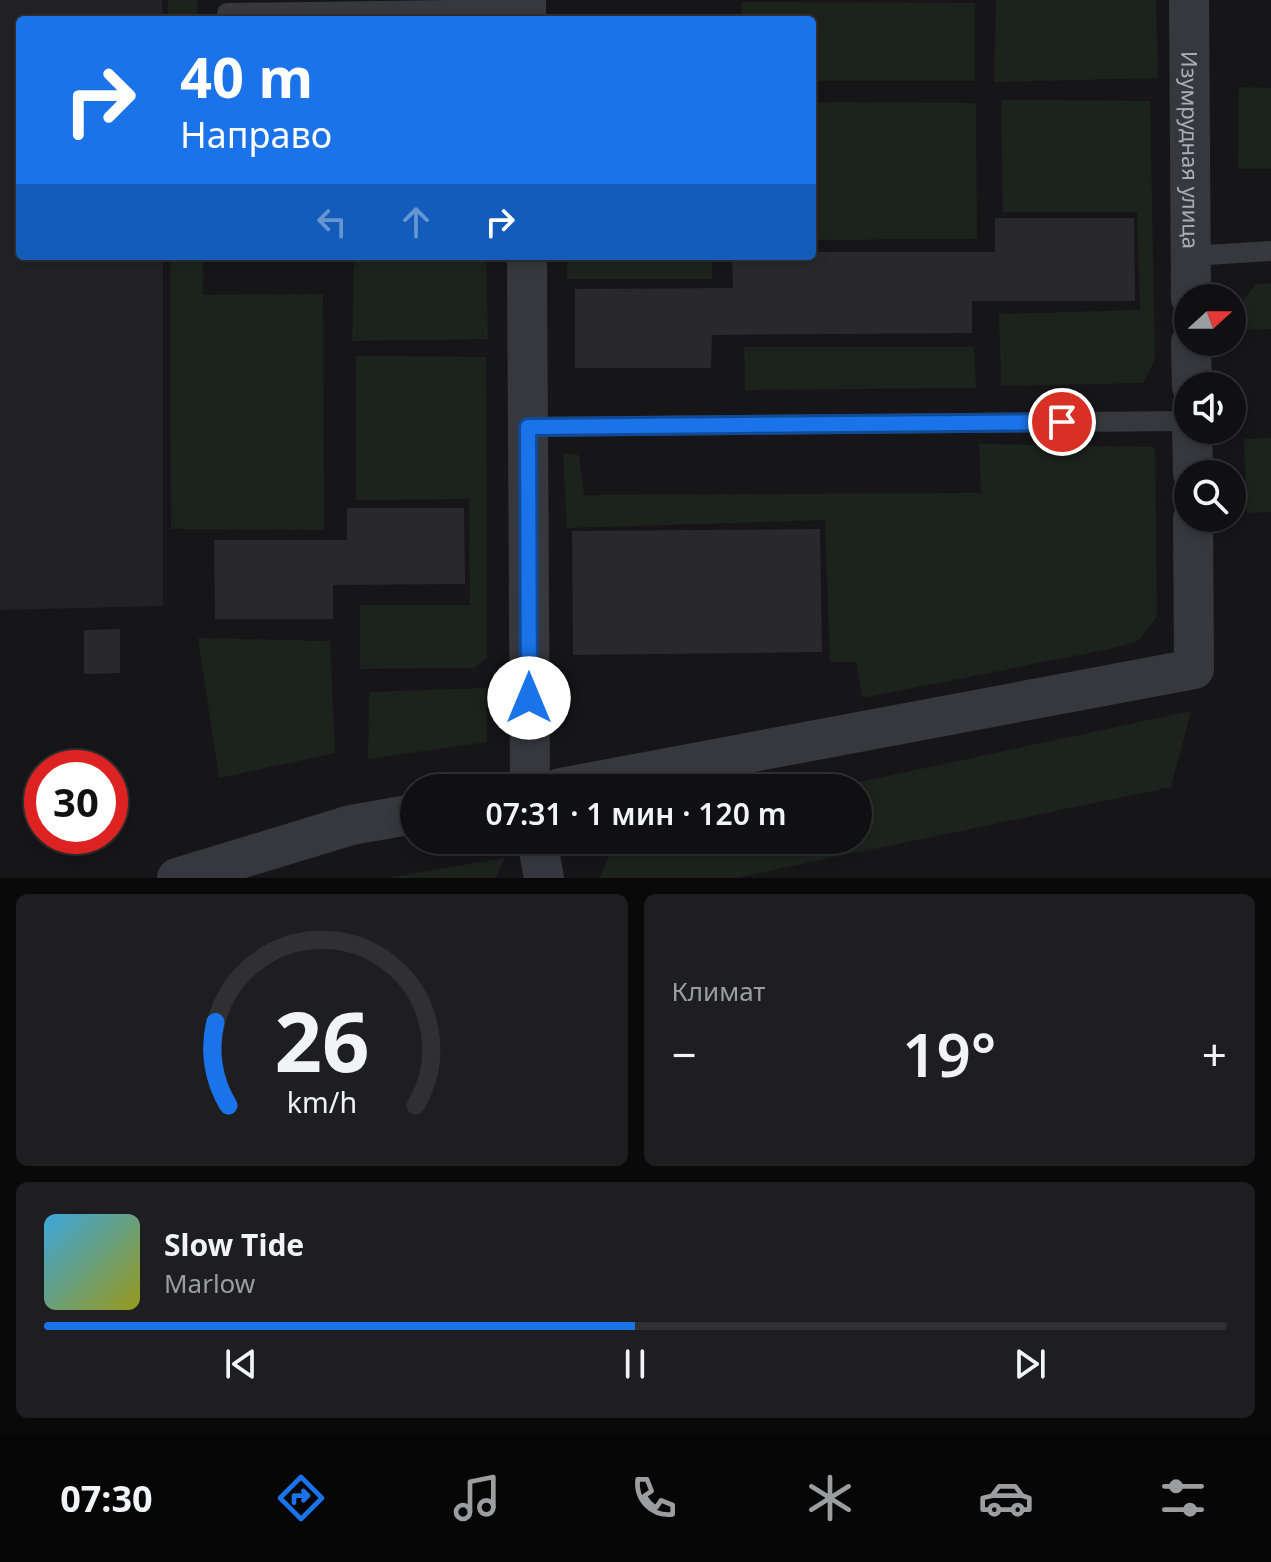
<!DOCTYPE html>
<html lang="ru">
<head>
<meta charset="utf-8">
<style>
	:root { --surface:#101012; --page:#1e1e20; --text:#f1f3f6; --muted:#9c9d9f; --line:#303032; --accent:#1a73e8 }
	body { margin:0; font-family:"Noto Sans",sans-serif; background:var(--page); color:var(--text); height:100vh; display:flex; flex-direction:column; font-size:30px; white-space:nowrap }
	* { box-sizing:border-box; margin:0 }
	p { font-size:26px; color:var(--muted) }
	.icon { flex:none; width:44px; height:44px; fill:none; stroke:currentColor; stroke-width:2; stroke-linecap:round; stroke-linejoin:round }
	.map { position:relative; height:878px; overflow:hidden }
	.panel { display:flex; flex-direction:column; gap:16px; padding:16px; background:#09090a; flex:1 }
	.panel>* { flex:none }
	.guide { position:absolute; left:16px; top:16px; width:800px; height:244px; border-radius:8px; box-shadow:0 4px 12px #0003,0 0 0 2px var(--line); background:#1a73e8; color:#fff; overflow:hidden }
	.needle { width:52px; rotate:69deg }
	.tools { position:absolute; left:1174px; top:284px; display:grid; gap:16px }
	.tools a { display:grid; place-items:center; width:72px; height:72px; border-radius:50%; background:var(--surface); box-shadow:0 4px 12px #0003,0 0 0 2px var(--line); font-size:40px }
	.speed { position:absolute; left:24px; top:750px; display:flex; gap:16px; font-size:40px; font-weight:700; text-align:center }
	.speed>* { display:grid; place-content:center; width:104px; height:104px; border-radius:50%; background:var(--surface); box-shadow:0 4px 12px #0003,0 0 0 2px var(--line); line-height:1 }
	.speed .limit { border:12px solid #d22; background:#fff; color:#111 }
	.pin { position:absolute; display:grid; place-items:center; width:68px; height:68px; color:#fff; margin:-34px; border:4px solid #fff; border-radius:50%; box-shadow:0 2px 8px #0007 }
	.me { position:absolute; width:88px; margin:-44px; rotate:0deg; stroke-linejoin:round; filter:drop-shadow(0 0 6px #0008) }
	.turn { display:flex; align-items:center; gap:28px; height:168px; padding:0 32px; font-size:36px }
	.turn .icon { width:104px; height:104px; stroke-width:2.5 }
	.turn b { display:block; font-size:56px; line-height:68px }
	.lanes { display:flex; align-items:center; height:76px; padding:0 32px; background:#0003; justify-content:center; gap:40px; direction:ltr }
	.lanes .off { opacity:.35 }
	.big { font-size:60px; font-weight:600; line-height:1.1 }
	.panel .card { flex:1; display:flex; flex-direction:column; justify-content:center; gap:12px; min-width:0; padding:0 28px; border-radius:12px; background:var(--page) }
	.panel .dial { align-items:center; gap:0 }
	.dial svg { height:208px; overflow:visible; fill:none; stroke:var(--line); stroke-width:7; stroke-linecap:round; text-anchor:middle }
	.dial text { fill:var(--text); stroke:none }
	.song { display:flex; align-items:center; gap:24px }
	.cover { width:96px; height:96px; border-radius:12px; background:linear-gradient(135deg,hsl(200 70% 55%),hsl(60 70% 35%)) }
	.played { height:8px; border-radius:4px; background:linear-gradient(90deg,var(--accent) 50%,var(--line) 50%) }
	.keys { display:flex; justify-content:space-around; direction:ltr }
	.heat { display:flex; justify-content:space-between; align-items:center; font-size:44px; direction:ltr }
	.panel .tiles { flex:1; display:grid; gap:16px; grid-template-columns:1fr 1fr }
	.card:last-child { grid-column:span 2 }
	.trip { position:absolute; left:400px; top:774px; width:472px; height:80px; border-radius:40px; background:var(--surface); box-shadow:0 4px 12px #0003,0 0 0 2px var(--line); font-weight:600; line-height:80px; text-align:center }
	.menu { display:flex; height:128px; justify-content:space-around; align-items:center; background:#060607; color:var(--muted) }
	.menu .icon { width:56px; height:56px }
	.menu .active { color:var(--accent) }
	.menu b { font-size:36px; color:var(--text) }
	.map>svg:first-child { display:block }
</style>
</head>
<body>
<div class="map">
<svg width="1271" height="878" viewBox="0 0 1271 878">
	<rect width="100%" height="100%" fill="#161618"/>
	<path fill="#222225" d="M0,0h162l1,20h-143v236h143v350l-163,4z"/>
	<path fill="#1c231d" d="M168,0h29l1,20h-30z
		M996,0h160l2,78 -164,4z
		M742,2l233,1v78h-163v-61h-70z
		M1239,87l32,1v81h-33z
		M1001,100l149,1 5,259 -12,23 -142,3 -2,-72 141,-4 -3,-98h-134z
		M812,102l164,1 1,136 -165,1z
		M170,256h33v39l120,-1 1,236 -153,-1z
		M466,256h20l2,83 -136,2 2,-80 112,-1z
		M567,256h145v23h-145z
		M1271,283v46l-29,1 -1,-27 15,-19z
		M744,347h230l2,41 -231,2z
		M356,356l130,1 1,301 -13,10 -114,1v-64h110l-1,-106 -113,1z
		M1271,438v74l-24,1 -3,-74z
		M979,444l176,3 2,170 -19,24 -29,8 -246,49 -7,-36h-26l-5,-142 -258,8 -4,-74 16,1 5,40 397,-2z
		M198,638l132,3 5,112 -116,25z
		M486,688l1,54 -119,17 1,-67z
		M1191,711l-20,76 -436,91h-135l15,-38h243v-52h-26z
		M505,858l-10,20h-107z"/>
	<path fill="#29292c" d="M995,218h139l1,83h-163v32l-260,2 -1,33h-136v-79l158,-1 -1,-32h80v-4h183z
		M347,508h117l1,76 -132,1v34h-118l-1,-79h133z
		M820,529l2,123 -249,3 -1,-124z
		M120,629v44l-36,1v-44z"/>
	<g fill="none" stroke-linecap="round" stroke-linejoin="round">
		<path stroke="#37383d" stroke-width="20" d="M227,13l299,-4
			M1191,256l80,-5
			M528,427l660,-6"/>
		<g stroke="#37383d" stroke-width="40">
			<path d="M526,0v20"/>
			<path id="s1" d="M1189,0l2,298"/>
			<path d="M527,256l3,532"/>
			<path d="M1191,342l1,44"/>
			<path d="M1192,430l1,44"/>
			<path d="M561,788l633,-119 -1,-151"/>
			<path d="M537,840l7,38"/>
			<path d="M177,878l174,-53 63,-11"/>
		</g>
	</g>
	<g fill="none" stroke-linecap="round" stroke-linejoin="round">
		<g stroke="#114b97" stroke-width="20">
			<path id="route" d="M529,698l-1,-271 534,-5"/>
		</g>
		<use href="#route" stroke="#1a73e8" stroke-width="14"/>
	</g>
	<g text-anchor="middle" stroke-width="8" stroke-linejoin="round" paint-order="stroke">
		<g font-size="22" fill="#a8adb8" stroke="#111113">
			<text dy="8" stroke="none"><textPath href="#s1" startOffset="150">Изумрудная улица</textPath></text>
		</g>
	</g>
</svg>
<div class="tools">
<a><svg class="needle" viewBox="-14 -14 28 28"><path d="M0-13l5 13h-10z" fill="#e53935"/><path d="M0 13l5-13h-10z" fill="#9c9d9f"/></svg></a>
<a><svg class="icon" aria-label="sound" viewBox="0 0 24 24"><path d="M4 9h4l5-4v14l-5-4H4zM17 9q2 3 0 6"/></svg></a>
<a><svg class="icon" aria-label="search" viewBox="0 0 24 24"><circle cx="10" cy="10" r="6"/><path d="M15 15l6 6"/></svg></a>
</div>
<div class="speed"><div class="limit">30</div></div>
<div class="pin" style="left:1062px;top:422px;background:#d93025"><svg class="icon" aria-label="arrive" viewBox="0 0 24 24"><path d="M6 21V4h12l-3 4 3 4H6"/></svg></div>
<svg class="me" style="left:529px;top:698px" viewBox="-20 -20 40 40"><circle r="19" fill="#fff"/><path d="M0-13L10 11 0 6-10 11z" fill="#1a73e8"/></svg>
<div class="trip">07:31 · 1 мин · 120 m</div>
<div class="guide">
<div class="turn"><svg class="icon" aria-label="right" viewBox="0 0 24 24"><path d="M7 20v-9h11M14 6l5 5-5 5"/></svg><div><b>40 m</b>Направо</div></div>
<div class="lanes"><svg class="icon off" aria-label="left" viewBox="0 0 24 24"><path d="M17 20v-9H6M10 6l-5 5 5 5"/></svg><svg class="icon off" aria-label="ahead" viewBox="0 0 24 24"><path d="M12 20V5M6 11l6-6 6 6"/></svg><svg class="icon" aria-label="right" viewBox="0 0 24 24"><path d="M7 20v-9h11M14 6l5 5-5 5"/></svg></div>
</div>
</div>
<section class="panel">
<div class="tiles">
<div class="card dial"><svg viewBox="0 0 100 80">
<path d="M14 69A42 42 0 1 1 86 69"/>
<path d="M14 69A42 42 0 0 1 9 37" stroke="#1a73e8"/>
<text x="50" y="56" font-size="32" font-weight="700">26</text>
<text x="50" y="72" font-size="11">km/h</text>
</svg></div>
<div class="card"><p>Климат</p>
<div class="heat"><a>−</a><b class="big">19°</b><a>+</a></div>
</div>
<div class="card">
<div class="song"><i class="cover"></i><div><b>Slow Tide</b><p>Marlow</p></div></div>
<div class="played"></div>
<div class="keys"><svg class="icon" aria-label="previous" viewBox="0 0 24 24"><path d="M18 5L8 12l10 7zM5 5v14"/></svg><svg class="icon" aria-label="pause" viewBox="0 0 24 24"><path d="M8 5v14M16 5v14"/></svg><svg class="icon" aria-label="next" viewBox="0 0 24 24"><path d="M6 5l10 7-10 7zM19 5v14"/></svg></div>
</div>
</div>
</section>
<nav class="menu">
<b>07:30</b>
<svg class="icon active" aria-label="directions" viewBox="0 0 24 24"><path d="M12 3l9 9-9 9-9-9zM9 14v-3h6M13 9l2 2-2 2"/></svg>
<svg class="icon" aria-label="music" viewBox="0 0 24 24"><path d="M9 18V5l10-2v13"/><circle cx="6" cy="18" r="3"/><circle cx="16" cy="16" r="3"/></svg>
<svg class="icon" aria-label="phone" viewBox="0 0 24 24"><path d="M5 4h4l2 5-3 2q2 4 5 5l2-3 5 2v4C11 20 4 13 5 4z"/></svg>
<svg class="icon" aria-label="climate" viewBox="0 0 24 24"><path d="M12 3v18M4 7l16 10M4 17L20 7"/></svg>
<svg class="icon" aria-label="car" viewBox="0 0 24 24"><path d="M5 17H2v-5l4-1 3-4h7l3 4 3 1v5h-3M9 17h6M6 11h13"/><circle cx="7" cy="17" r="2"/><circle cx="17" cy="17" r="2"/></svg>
<svg class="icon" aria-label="filters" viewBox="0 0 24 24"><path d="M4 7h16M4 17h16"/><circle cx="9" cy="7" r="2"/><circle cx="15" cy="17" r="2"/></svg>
</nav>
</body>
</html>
